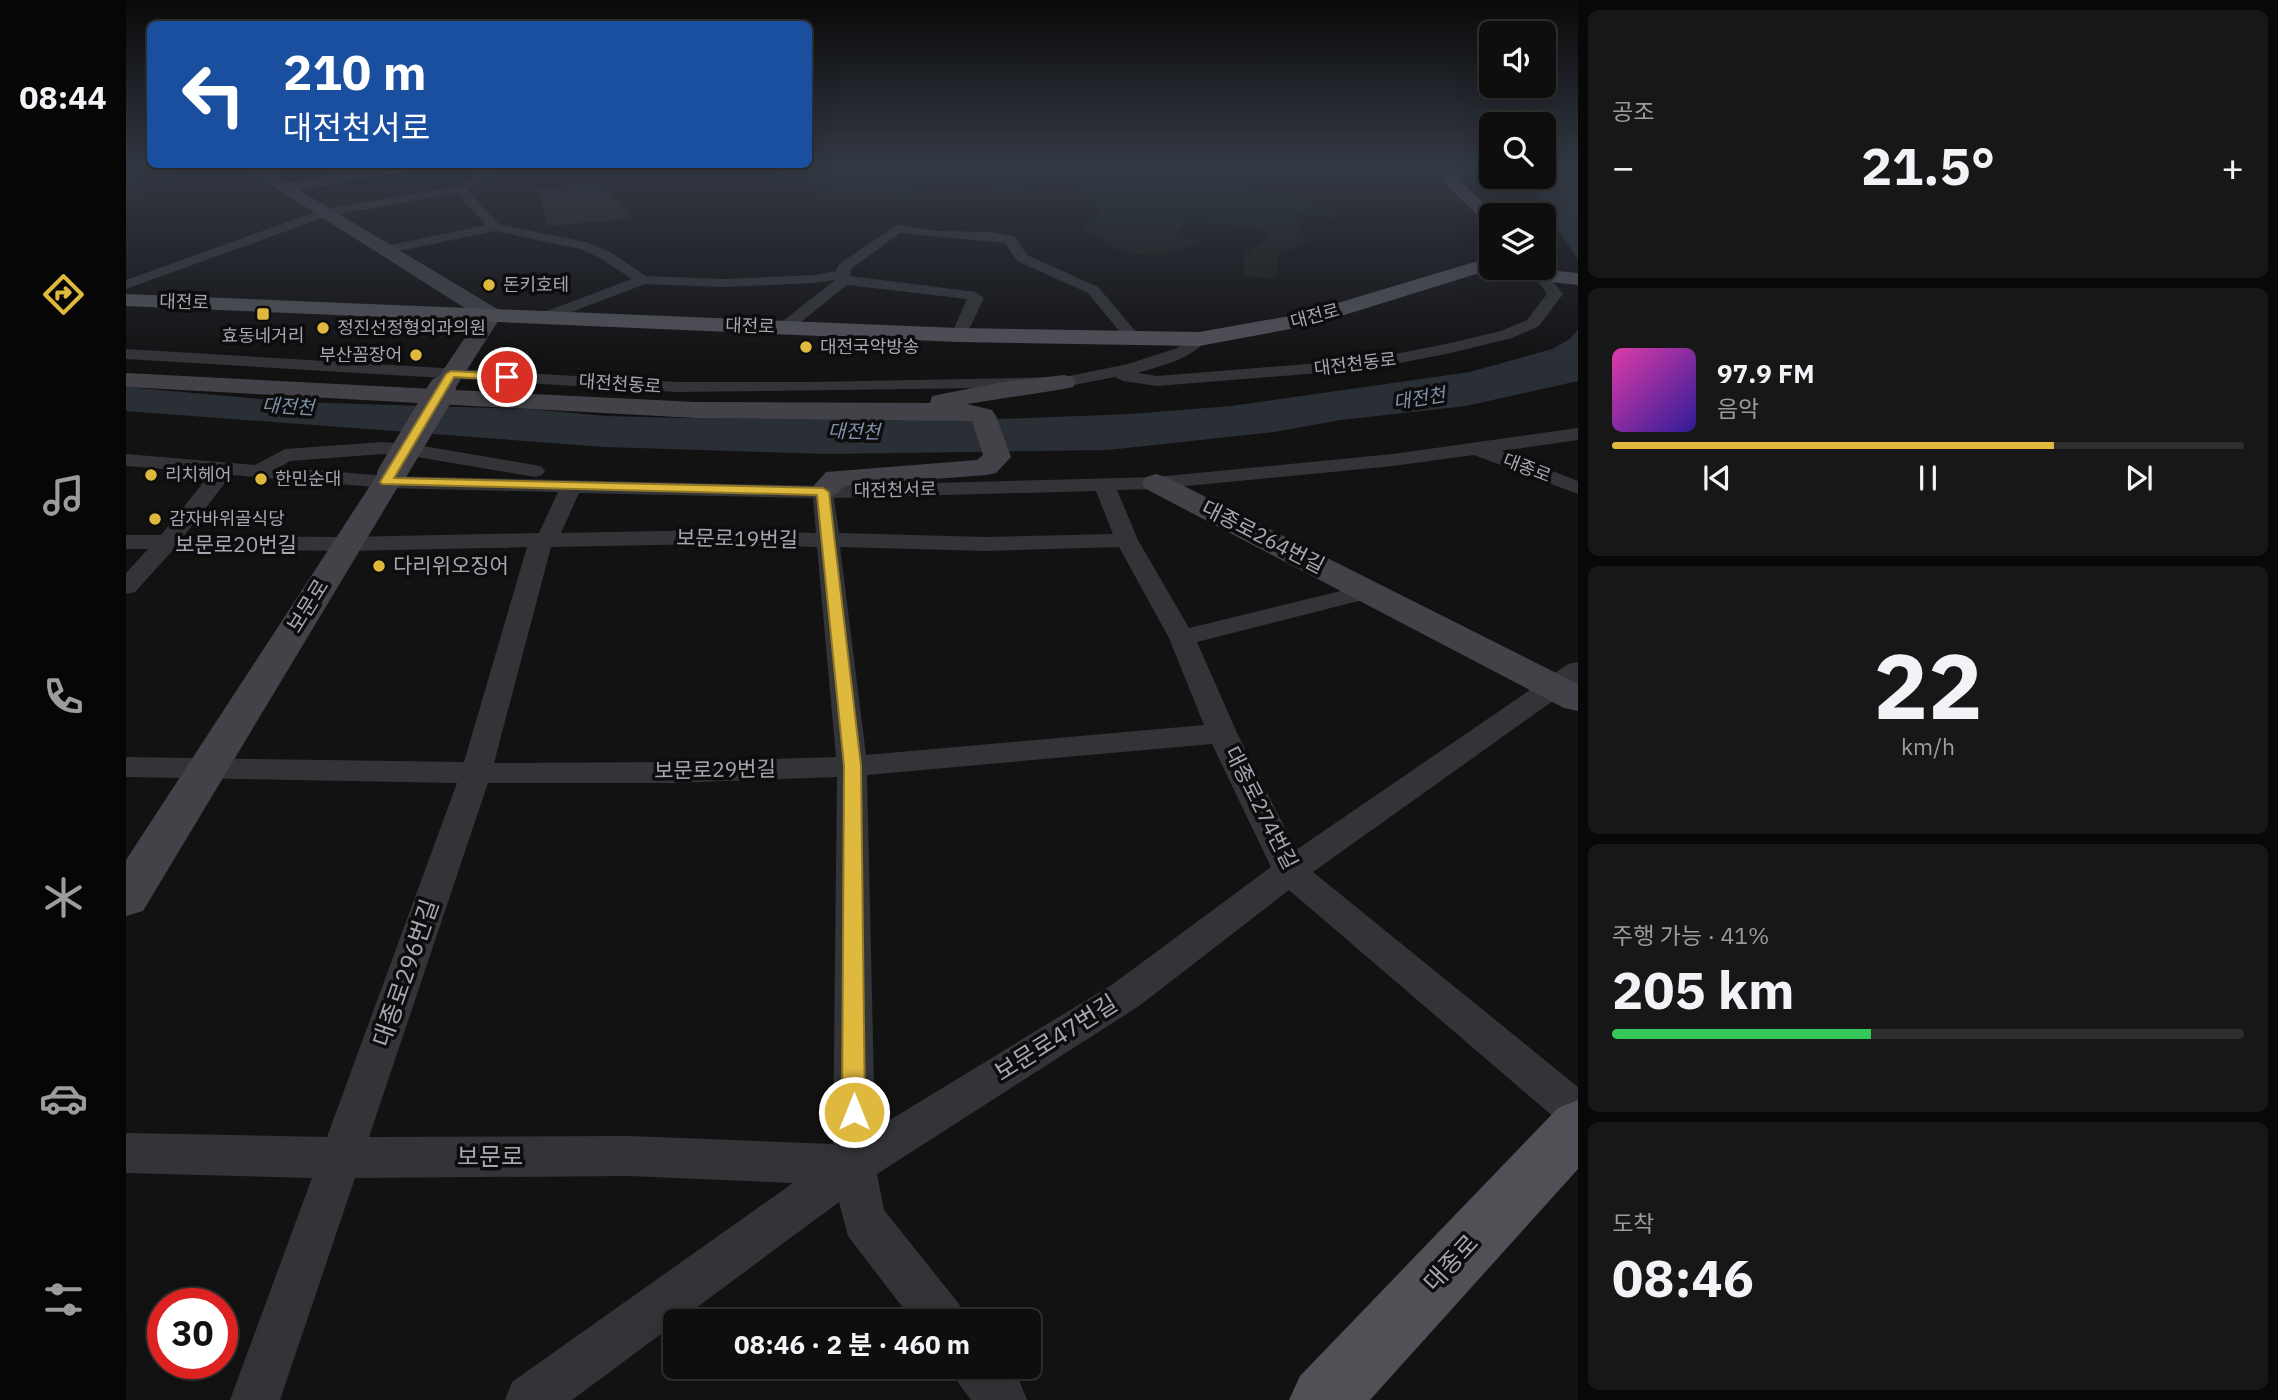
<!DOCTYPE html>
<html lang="ko">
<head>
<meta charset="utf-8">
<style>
	:root { --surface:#0e0e0e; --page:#171717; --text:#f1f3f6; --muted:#9b9c9e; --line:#2e2e2e; --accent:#dfb83e }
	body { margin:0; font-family:"IBM Plex Sans","Noto Sans KR",sans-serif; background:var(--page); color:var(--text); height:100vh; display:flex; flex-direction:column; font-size:26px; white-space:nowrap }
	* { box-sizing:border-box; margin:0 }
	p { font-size:23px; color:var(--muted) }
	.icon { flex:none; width:38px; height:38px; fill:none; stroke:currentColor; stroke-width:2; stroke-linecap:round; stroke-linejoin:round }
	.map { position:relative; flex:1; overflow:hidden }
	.drawer { display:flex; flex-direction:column; gap:10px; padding:10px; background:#080808; width:700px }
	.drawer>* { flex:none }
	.guide { position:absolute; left:21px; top:21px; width:665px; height:147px; border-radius:10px; box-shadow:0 7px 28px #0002,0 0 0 2px var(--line); background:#1a4fa0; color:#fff; overflow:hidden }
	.buttons { position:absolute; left:1353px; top:21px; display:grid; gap:14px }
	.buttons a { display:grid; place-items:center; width:77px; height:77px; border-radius:10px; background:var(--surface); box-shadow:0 7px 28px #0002,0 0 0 2px var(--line); font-size:35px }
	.speed { position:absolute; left:21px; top:1288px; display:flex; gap:14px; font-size:35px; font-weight:700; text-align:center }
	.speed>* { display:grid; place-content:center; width:91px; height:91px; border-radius:50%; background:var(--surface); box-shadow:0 7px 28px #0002,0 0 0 2px var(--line); line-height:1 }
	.speed .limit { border:10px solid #d22; background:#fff; color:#111 }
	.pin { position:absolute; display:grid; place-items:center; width:60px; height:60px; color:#fff; margin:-30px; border:4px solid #fff; border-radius:50%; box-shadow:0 2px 7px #0007 }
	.me { position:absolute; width:77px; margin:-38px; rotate:0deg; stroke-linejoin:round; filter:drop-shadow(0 0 5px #0008) }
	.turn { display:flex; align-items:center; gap:24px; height:147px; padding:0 21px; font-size:32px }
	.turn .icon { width:91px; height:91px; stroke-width:2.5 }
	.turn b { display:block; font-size:49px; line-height:60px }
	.big { font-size:52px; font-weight:700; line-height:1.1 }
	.drawer .widget { flex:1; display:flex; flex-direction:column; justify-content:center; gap:10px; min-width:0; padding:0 24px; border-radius:10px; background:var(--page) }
	.drawer .dial { align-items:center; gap:0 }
	.dial b { font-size:91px; line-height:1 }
	.song { display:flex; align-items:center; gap:21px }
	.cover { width:84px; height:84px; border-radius:10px; background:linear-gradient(135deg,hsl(320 70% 55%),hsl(250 70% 35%)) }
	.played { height:7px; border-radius:4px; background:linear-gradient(90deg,var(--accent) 70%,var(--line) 70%) }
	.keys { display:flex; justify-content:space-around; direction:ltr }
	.heat { display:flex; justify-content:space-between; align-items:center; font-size:38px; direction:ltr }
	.charge { height:10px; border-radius:5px; background:linear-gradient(90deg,#34c759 41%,var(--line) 0) }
	.trip { position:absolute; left:537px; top:1309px; width:378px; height:70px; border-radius:10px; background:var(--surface); box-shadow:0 7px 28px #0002,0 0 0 2px var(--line); font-weight:700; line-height:70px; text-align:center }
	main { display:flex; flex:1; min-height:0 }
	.menu { display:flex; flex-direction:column; width:126px; justify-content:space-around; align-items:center; background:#060606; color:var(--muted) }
	.menu .icon { width:49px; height:49px }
	.menu .selected { color:var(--accent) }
	.menu b { font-size:32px; color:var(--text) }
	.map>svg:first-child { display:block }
</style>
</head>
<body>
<main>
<nav class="menu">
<b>08:44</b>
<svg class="icon selected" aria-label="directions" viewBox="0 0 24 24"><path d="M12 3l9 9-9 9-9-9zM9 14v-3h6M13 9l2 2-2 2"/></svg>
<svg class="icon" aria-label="music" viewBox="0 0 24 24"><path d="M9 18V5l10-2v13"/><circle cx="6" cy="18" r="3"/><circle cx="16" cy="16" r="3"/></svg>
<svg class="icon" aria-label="phone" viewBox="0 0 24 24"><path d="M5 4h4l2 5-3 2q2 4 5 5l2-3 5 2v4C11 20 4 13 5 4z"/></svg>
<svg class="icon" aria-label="climate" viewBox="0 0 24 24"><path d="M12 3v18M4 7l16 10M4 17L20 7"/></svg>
<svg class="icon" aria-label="car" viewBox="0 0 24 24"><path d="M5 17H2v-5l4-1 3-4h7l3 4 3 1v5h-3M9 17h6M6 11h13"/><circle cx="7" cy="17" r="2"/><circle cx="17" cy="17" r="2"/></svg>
<svg class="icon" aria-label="filters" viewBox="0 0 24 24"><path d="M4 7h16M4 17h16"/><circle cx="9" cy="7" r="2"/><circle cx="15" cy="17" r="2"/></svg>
</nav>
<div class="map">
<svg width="1452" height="1400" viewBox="0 0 1452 1400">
	<rect width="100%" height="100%" fill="#121213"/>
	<path fill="#191e1a" d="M685,164h120l-20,31 -140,-13z
		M811,164h40l-3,10 -53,13z
		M899,164h126l-3,6 31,18 45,-4 79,14 33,13 -3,7 -36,-4 9,7 -10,8 12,12 -30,14 -2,24 -32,-3v-21l28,-21 -21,-8 -65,-3 -8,9 20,11 -37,13 -39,-4 -42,-24 21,-16c-31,-49 -61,-21 -104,-21l-4,-6 17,-4 -15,-3v-6l16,-2z"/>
	<path fill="#2a2f36" d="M1452,165v95c-12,-23 -32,-38 -40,-64l10,-15z
		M1452,329v52l-112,25 -125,14 -67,12 -166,18 -280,4 -223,-7 -479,-36v-24l168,15 235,7 77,7 77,2 292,2 156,-6 100,-8 239,-34 82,-23 18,-10z"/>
	<path fill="#252527" d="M477,182l29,37 -84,7 -11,-38z"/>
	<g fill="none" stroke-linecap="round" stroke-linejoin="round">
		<path fill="#333438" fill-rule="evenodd" d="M354,164h11l-3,13 -21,13 32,34 90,19 21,9 36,24 77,3 92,-4 21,-4 3,-7 58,-39 42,6 54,1 22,5 12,18 71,32 45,53 -2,3h-12l-41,-50 -71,-32 -12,-18 -105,-10 -49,36 -1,7 126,16 8,6 -19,40h-12l-2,-3 16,-36 -120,-14 -56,45h-12l-2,-3 2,-3 56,-44 -20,3 -92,4 -78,-3 -100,38 -8,-5 2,-3 93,-35 -32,-21 -20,-9 -85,-18 -110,23 -7,-4 7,-4 101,-21 -29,-32 -129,23 -202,73v-9l195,-70 136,-24 20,-11z
			M1415,272l5,1 17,21 -24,32 -27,12 -66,16 -77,15 -212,17 -34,-5 -8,-4 -51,10 -387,5 -551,-33v-10l551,33h134l253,-5 64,-13 49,-16 16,-12h12l2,3c-16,21 -45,26 -69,34l19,3 212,-17 77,-15 55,-13 26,-11 20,-26 -13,-18z
			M1452,428v12l-77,11 77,30v13l-104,-39 -81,11 -237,23 -39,1 21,50 51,88 180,-44 9,2 3,5 -3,5 -181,46 40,91 59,117 272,-186 10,-2v21l-265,189 265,215v44l-15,-6 -274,-235 -150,116 -262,168 7,36 75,94 7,17h-53l-65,-85 -9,-34 -267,198h-67l7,-18 281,-199 -164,-7 -274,2 -75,222h-50l82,-222 -186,-5v-40l201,4 130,-354 -331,-6v-20l338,5 63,-215 -180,4 -173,-2 -39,43 -9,2v-21l22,-24h-22v-14h35l50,-62 -85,-7v-12l129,11 30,-16 98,-7 34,3 118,20 7,2 3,4 -3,4 -7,2 -118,-20 -34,-3 -93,7 -10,6 106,9 437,10 333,-9 237,-23zM105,475l155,13 172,4 -19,41 -192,4 -163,-1zM970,491l17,43 -127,3 -147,-4 -5,-35zM453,493l234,5 3,35 -106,-3 -149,3zM584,544l107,3 19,210 -164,5 -178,1 57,-216zM714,547l146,4 133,-4 50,91 35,87 -338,30zM1086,744l59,123 -158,117 -238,145 -8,-354zM711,777l-4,367 -204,-8 -260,1 119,-354h184z
			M825,1367h56l13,15 7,18h-56l-12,-16z"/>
		<path fill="#424248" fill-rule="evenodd" d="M112,164h18l31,19 108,-19h37l-7,4 -126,22 200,120 3,5 -48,75 242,12 234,1 2,-7 71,-14 61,-7 9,2 3,5 -3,5 -9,2 -97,15 25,6 4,6 15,41 -15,16 -10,2 -142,11c-10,11 -15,15 -30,11l-5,-6 17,-19 151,-12 6,-5 -11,-34 -276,-3 -570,-31v-14l309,16 -2,-4 46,-68z
			M265,466l10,3 4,6 -262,436 -17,5v-56l251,-385 4,-6z
			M1030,474l10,3 412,207v27l-14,-3 -418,-219 -4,-6 4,-6z"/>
		<path fill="#505057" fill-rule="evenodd" d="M1331,164h16l-14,13 2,5 36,33h-6v9l-6,-1 -39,-39 -3,-8z
			M1365,257v11h38l49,5v12l-102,-11 -164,51 -113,21 -240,-4 -833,-36v-12l833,34 240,4 102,-18z
			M1452,1100v69l-208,231h-81l11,-24 258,-268z"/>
		<path stroke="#424248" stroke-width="22" d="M315,392l4,-7"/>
		<path stroke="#424248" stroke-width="28" d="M265,475l51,-85"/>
	</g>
	<linearGradient id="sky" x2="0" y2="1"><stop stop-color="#0a0a0a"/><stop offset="0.46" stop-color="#333944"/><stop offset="1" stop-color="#333944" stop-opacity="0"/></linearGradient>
	<rect width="1452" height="360" fill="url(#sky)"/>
	<path fill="#dfb83e" stroke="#917828" stroke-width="2" d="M325,371l56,3 5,3 -5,3 -53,-3 -60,101 429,10 6,4 32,274 4,346 -3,7 -8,3 -9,-3 -3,-7 2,-346 -27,-271 -435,-11 -2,-2 66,-108z"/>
	<g fill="#dfb83e" stroke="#0d0d0e" stroke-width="2.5">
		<circle cx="363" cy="285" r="7"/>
		<rect x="130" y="307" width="14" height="14" rx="3.5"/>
		<circle cx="197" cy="328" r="7"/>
		<circle cx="680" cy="347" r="7"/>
		<circle cx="290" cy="355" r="7"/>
		<circle cx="25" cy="475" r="7"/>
		<circle cx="135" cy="479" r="7"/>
		<circle cx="29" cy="519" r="7"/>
		<circle cx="253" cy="566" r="7"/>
	</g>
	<g text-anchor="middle" stroke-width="7" stroke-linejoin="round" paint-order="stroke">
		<g font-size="18" fill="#a5a8b2" stroke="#0d0d0e" text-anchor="start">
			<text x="377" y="291">돈키호테</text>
			<text x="211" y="334">정진선정형외과의원</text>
			<text x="137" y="342" text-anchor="middle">효동네거리</text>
			<text x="694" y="353">대전국악방송</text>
			<text x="276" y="361" text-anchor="end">부산꼼장어</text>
			<text x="39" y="481">리치헤어</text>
			<text x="149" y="485">한민순대</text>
			<text x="43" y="525">감자바위골식당</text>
		</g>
		<g font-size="18" fill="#a5a8b2" stroke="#0d0d0e">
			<text transform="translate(58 302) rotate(2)" y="6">대전로</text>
			<text transform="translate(1189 316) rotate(-15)" y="6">대전로</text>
			<text transform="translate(624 326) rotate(2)" y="6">대전로</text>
			<text transform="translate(1229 364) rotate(-7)" y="6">대전천동로</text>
			<text transform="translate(494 384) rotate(4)" y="6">대전천동로</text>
			<text transform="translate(1401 468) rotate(21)" y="6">대종로</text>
			<text transform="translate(769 490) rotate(-1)" y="6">대전천서로</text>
		</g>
		<g font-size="19" font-style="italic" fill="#7f92ab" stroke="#0d0d0e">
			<text transform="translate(1293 398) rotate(-9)" y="7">대전천</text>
			<text transform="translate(162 406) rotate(3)" y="7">대전천</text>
			<text transform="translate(728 431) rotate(1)" y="7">대전천</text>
		</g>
		<g font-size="21" fill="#a5a8b2" stroke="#0d0d0e">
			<text transform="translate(1137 537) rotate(27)" y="7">대종로264번길</text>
			<text transform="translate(611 539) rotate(1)" y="7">보문로19번길</text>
			<text x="110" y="552">보문로20번길</text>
			<text transform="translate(182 606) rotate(-58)" y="7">보문로</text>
			<text transform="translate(589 770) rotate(-1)" y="7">보문로29번길</text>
			<text transform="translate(1135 808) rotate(63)" y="7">대종로274번길</text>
		</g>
		<g font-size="21" fill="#a5a8b2" stroke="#0d0d0e" text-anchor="start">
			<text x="267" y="573">다리위오징어</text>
		</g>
		<g font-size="24" fill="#a5a8b2" stroke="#0d0d0e">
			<text transform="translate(280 973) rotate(-71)" y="8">대종로296번길</text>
			<text transform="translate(930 1038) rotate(-32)" y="8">보문로47번길</text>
			<text x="364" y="1165">보문로</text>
			<text transform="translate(1325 1263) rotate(-47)" y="8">대종로</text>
		</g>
	</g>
</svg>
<div class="buttons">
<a><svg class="icon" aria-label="sound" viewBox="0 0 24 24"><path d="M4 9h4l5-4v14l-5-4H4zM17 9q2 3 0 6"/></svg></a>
<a><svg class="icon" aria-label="search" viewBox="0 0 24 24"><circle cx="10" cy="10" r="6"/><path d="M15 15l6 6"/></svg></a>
<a><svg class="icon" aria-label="layers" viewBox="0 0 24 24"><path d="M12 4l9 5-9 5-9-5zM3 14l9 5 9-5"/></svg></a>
</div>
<div class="speed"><div class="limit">30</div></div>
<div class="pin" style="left:381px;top:377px;background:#d93025"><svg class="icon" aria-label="arrive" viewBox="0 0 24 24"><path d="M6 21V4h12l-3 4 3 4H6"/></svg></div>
<svg class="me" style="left:728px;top:1112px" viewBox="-20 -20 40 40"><circle r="17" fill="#dfb83e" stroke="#fff" stroke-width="3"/><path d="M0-11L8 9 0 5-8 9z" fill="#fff"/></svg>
<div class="trip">08:46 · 2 분 · 460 m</div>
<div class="guide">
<div class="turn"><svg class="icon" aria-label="left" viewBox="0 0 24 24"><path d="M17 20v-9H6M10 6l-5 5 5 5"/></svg><div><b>210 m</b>대전천서로</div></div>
</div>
</div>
<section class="drawer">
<div class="widget"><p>공조</p>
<div class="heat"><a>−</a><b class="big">21.5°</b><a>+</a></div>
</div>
<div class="widget">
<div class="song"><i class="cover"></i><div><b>97.9 FM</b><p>음악</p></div></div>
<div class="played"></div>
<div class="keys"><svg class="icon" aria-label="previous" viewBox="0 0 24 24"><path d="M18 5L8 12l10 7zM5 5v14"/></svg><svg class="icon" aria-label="pause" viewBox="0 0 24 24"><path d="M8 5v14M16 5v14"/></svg><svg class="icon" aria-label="next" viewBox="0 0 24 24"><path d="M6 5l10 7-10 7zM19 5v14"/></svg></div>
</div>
<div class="widget dial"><b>22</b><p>km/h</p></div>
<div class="widget"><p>주행 가능 · 41%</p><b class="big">205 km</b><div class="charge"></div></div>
<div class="widget"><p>도착</p><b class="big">08:46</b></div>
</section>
</main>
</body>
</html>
